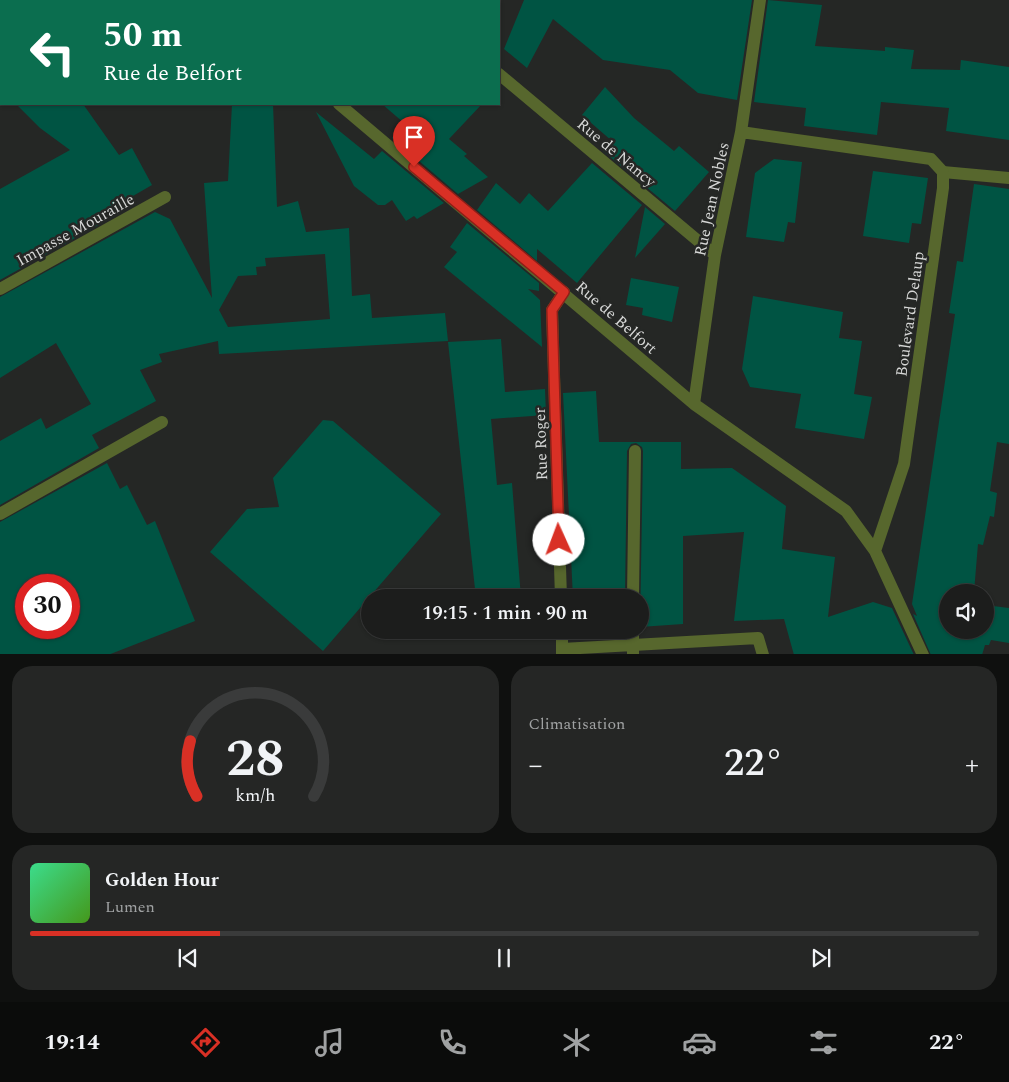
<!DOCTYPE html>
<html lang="fr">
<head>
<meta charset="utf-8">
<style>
	:root { --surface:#1c1d1c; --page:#252625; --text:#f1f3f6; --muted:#a0a2a3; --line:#3a3b3b; --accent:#d93025 }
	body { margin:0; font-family:Spectral,serif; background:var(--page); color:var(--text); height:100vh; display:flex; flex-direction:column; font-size:19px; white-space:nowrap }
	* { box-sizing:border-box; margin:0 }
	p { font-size:16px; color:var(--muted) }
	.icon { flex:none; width:28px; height:28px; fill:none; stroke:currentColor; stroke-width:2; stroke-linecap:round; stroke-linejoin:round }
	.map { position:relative; height:654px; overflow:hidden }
	.details { display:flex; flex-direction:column; gap:12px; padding:12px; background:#0f100f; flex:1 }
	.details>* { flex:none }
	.hud { position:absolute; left:0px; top:0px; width:500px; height:105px; box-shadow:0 1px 4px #0004,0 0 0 1px var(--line); background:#0b6e4f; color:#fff; overflow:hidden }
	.buttons { position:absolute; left:939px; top:584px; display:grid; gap:10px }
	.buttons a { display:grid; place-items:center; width:55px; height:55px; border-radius:50%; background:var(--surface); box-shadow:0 1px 4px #0004,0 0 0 1px var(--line); font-size:25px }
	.speed { position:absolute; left:15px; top:574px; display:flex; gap:10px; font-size:25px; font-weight:700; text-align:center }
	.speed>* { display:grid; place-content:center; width:65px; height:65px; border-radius:50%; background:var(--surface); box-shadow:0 1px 4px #0004,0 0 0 1px var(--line); line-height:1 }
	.speed .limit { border:8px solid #d22; background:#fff; color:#111 }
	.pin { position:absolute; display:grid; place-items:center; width:42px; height:42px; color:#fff; margin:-51px -21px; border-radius:50% 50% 50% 0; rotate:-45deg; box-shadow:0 0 5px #0007 }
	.pin .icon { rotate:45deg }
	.me { position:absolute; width:55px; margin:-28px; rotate:358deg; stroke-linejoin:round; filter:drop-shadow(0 0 4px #0008) }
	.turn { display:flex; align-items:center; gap:18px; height:105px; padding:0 20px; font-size:22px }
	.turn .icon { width:65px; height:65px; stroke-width:2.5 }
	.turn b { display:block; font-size:35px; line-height:42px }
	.big { font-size:38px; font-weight:600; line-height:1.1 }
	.details .widget { flex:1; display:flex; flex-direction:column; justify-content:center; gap:8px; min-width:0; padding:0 18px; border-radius:20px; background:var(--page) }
	.details .dial { align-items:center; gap:0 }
	.dial svg { height:130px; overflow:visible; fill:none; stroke:var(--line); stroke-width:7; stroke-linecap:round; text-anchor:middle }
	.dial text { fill:var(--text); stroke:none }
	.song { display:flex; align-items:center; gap:15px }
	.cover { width:60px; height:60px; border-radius:8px; background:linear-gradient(135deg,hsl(150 70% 55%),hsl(100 70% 35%)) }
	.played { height:5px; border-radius:2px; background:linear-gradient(90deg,var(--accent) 20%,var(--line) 20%) }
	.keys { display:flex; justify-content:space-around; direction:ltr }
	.heat { display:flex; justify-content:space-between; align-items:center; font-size:28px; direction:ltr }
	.details .tiles { flex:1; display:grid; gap:12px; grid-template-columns:1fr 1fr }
	.widget:last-child { grid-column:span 2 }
	.trip { position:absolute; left:361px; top:589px; width:288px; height:50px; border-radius:25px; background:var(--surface); box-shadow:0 1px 4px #0004,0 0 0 1px var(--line); font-weight:600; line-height:50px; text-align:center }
	.tab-bar { display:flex; height:80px; justify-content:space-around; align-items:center; background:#0b0c0b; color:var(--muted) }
	.tab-bar .icon { width:35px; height:35px }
	.tab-bar .active { color:var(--accent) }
	.tab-bar b { font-size:22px; color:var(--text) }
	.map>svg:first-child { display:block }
</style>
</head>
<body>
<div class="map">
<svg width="1009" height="655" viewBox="0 0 1009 655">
	<rect width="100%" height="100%" fill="#252725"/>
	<path fill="#005443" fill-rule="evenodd" d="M524,0h228l-15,100 -39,-7 -28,-23 -67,-10 -50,-41 -26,49 -23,-19z
		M768,0l54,5 -7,41 70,5v-4l29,3 -3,19 49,1 1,-10 48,7v73l-63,-9 3,-23 -68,-6 -4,33 -73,-9 2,-18 -52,-6z
		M605,87l29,31 40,33 5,-5 30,26 -34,39 -72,-60 9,-10 -30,-26z
		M16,104h67l36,51 13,-7 20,37 -26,15 10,4 -136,76v-91l70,-39 -30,-22z
		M232,104h41l4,103 21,-6 8,31 43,-4 3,68 18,-2 2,24 73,-5 3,28 -229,13 -1,-13 -59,13 3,8 -22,8 16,31 -64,34 7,13 -99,57v-64l41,-23 5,11 45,-25 -35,-61 -56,35v-81l155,-85 15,7 42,79 -8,-115 24,-2zM325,254l5,65 -102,8 -9,-17 19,-34 19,-1 -1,-8 10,-1 -1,-8z
		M382,104h100l-33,35 18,15 -3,2 24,21 -30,17 -66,-56 12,-15z
		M316,112l58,47 8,-8 62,52 -27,16 -3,-3 -8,5 -14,-21 -7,5h-7l-24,-19z
		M774,159l28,3 -7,61 -7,-1 -4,20 -38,-5 9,-64z
		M592,163l50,42 -65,78 -40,-34v12l-60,-51 19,-27 24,21 9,-11 19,18z
		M873,171l55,7 -7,46 -9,-1 -3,20 -46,-7z
		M974,184l35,5v255l-12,-2 -7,49 7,2 -3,24 -4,-1 -7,29 -5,-1 -4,48h-26v38h37v-25l24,3v35l-18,-3 -2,5h-4l-3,10h-51l-18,-41 4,2 -5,-12 43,-290 -6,-1 8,-52 6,1z
		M645,207l20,17 -30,34z
		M467,223l72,60v8l-11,-2 12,11 2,47 -98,-80 13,-15 -7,-5z
		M631,278l48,9 -7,35 -30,-7 1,-7 -17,-3z
		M753,296l90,16 -4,26 23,3 -8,53 18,3 -8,42 -69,-11 6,-34 -51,-7 -8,-18z
		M501,339l4,53 40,-3 1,26 -55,4 6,66 15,-2 9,115h-45l-28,-256z
		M596,391l3,51h82v27l51,-1 54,38 -4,43 53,8 -7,60 45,-15 19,6 22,47h-120l-10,-36 -50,2 10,-89 -61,4v88l-43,3 3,-176 -1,-4 -6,-4 -5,1 -4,7 -2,147h-52l-10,-205z
		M323,420l10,1 108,93 -118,137 -113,-99 37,-43 32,-2 -6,-29z
		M107,463l13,26 7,-4 20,40 8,-4 40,100 -87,34h-108v-133zM26,585h43v43h-43z
		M481,630h43v6l-41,4z"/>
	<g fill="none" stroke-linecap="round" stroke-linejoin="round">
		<path stroke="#57672d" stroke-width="12" d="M943,172l66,6"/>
		<path stroke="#57672d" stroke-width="12" d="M216,0l1,1
			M411,0l1,1
			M499,74l216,181
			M339,104l355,300 152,107 29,40 48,104
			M741,132l190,27 12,13v16l-39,276 -29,87
			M0,289l165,-92
			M694,404l21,-149 26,-123 19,-132
			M0,514l162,-92
			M561,598l-9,-288 12,-18
			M633,598l2,-147
			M562,630v25
			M562,649l196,-11 5,17
			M633,655v-25"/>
	</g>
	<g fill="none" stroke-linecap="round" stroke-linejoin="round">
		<g stroke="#8d1f18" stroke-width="12">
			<path id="route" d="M414,167l150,125 -12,18 7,230"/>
		</g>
		<use href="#route" stroke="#d93025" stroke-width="9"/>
	</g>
	<g text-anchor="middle" stroke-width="5" stroke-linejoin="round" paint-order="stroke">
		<g font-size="16" fill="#d6d7d6" stroke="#252725">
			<text transform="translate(617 152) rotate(40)" y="6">Rue de Nancy</text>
			<text transform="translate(711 199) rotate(-78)" y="6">Rue Jean Nobles</text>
			<text transform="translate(75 229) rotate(-29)" y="6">Impasse Mouraille</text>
			<text transform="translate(909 314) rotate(-82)" y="6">Boulevard Delaup</text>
			<text transform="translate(617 317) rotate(41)" y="6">Rue de Belfort</text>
			<text transform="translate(540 444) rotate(-92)" y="6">Rue Roger</text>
		</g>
	</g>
</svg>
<div class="buttons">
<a><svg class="icon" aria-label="sound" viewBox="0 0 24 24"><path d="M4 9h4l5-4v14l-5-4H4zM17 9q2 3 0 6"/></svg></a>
</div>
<div class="speed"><div class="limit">30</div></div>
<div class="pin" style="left:414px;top:167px;background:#d93025"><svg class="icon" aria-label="arrive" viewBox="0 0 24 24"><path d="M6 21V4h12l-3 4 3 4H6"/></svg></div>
<svg class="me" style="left:559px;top:540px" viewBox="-20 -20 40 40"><circle r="19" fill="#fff"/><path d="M0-13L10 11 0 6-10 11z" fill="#d93025"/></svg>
<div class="trip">19:15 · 1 min · 90 m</div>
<div class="hud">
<div class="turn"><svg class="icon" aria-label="left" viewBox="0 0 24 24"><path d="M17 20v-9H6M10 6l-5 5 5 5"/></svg><div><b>50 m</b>Rue de Belfort</div></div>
</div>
</div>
<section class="details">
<div class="tiles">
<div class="widget dial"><svg viewBox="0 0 100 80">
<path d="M14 69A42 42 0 1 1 86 69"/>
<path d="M14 69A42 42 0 0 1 10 35" stroke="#d93025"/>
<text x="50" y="56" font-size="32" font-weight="700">28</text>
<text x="50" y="72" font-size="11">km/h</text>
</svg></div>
<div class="widget"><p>Climatisation</p>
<div class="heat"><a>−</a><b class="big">22°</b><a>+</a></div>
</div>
<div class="widget">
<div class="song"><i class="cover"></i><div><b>Golden Hour</b><p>Lumen</p></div></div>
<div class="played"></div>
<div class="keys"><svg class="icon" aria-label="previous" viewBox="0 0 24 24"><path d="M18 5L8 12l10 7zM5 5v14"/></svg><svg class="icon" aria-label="pause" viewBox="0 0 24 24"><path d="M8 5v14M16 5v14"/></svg><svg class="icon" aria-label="next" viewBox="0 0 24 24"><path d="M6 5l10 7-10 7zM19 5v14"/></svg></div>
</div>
</div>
</section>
<nav class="tab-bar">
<b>19:14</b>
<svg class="icon active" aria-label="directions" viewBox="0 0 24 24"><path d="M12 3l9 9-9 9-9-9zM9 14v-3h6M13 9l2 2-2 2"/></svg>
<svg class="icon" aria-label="music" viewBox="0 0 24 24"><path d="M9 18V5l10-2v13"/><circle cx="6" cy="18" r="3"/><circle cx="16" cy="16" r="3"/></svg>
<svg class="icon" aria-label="phone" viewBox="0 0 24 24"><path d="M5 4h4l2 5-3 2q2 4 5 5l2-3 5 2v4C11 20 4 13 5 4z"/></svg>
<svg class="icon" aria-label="climate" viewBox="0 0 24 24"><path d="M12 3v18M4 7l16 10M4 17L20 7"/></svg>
<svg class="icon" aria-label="car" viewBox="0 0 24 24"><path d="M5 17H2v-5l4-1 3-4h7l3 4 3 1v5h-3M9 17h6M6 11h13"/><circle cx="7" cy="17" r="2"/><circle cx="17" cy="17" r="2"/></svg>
<svg class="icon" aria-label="filters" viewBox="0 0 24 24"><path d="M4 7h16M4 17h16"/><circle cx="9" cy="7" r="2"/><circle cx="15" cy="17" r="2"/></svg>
<b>22°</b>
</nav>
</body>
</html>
